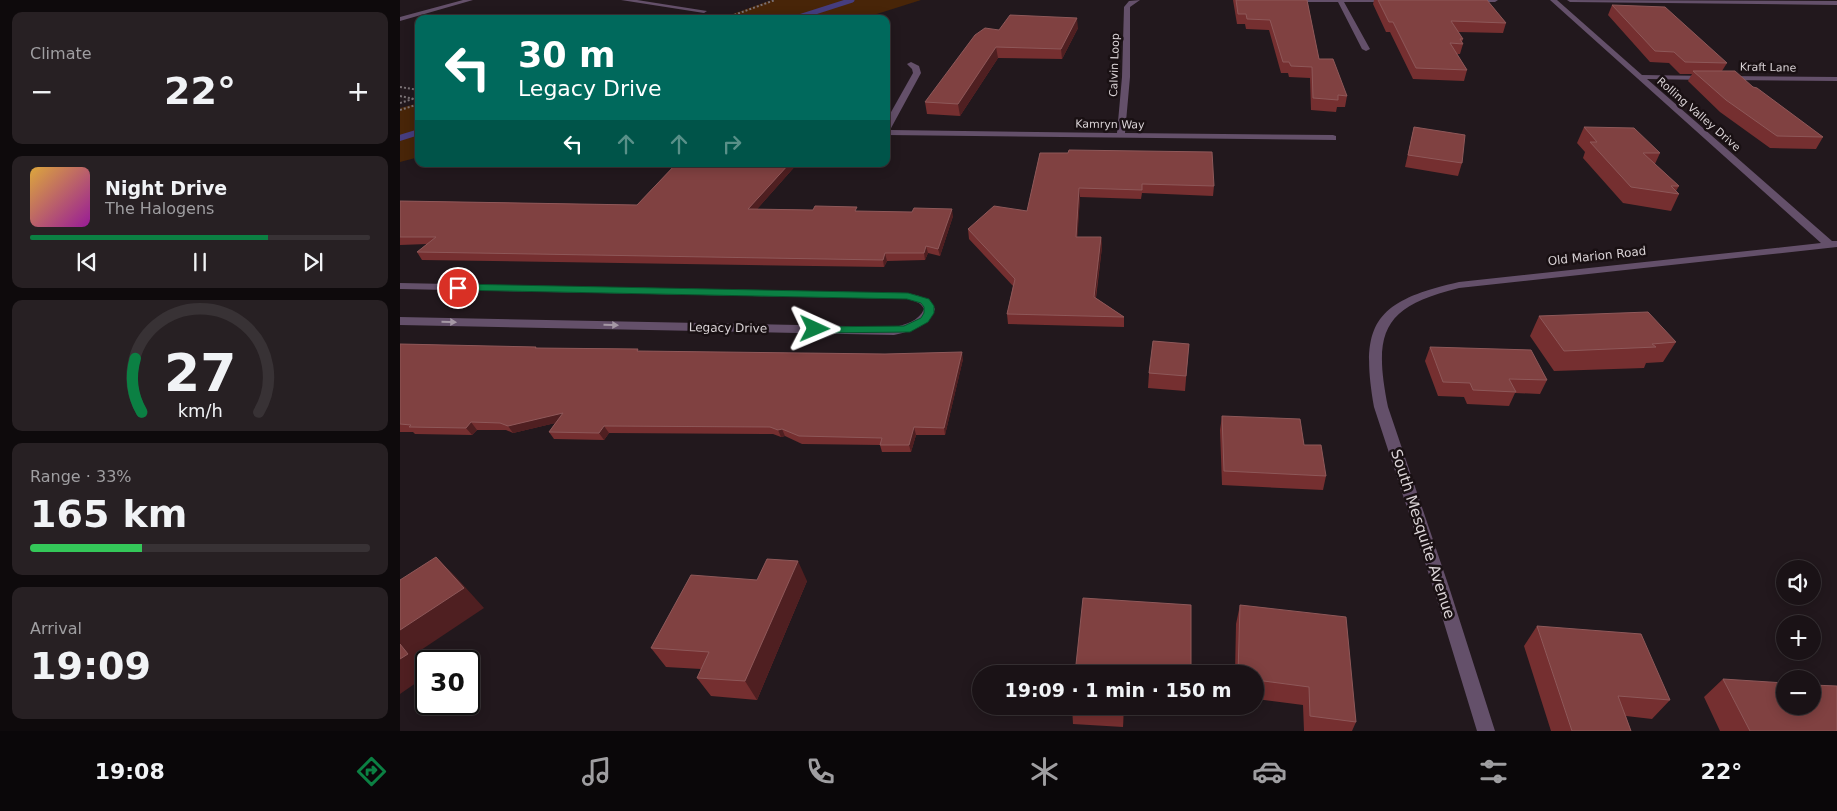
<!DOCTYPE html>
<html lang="en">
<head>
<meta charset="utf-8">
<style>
	:root { --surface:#1a1216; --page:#272023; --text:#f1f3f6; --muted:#9f9ea1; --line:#383235; --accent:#0b8043 }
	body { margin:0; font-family:"DejaVu Sans",sans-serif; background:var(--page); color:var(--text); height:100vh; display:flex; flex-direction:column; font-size:19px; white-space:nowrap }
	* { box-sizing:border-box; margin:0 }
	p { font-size:16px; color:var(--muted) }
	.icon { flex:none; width:28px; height:28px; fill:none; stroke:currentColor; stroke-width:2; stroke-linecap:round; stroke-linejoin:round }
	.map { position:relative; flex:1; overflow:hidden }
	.sheet { display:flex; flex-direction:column; gap:12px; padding:12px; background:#0e0a0c; width:400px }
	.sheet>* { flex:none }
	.banner { position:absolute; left:15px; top:15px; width:475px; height:152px; border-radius:10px; box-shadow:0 2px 12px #0003,0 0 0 1px var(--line); background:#00695c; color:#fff; overflow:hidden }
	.fabs { position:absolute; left:1376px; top:560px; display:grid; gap:10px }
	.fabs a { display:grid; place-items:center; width:45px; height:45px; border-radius:50%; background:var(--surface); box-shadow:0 2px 12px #0003,0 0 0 1px var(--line); font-size:25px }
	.speed { position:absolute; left:15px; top:650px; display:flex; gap:10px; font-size:25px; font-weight:700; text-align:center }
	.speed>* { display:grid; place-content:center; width:65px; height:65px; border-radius:50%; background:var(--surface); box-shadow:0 2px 12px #0003,0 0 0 1px var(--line); line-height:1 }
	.speed .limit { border:2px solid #111; border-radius:8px; background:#fff; color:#111 }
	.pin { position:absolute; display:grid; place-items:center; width:42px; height:42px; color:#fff; margin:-21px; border:2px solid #fff; border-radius:50%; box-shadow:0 1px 5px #0007 }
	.me { position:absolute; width:55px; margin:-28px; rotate:91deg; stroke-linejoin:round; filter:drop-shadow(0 0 4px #0008) }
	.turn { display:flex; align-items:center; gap:18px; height:105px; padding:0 20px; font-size:22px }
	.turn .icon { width:65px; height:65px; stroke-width:2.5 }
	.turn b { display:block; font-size:35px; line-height:42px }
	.lanes { display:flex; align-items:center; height:48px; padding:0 20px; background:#0003; justify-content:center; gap:25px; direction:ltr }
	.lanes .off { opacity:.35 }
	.big { font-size:38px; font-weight:800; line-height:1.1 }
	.sheet .tile { flex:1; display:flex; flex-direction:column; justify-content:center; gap:8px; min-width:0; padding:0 18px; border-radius:10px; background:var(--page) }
	.sheet .dial { align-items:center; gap:0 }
	.dial svg { height:130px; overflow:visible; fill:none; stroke:var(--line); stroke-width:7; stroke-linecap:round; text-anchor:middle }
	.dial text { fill:var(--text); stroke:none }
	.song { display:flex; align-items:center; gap:15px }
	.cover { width:60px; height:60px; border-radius:8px; background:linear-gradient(135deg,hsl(40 70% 55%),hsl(300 70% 35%)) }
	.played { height:5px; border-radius:2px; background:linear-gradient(90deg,var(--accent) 70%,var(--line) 70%) }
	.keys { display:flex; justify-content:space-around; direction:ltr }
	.heat { display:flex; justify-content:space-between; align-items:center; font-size:28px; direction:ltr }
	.charge { height:8px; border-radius:4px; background:linear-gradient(90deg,#34c759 33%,var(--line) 0) }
	.trip { position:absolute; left:572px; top:665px; width:292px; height:50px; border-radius:25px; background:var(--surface); box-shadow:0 2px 12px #0003,0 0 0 1px var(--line); font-weight:800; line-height:50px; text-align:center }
	.dock { display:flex; height:80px; justify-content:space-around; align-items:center; background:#0a0709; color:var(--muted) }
	.dock .icon { width:35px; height:35px }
	.dock .selected { color:var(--accent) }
	.dock b { font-size:22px; color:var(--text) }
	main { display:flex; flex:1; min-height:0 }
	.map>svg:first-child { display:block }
</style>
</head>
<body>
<main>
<section class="sheet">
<div class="tile"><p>Climate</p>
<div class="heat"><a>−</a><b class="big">22°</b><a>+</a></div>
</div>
<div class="tile">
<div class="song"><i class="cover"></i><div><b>Night Drive</b><p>The Halogens</p></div></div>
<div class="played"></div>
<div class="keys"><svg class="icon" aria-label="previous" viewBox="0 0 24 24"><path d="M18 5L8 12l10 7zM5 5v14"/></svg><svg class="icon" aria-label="pause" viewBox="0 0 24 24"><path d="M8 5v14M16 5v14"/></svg><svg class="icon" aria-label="next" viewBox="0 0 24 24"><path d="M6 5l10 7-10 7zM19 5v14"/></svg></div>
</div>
<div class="tile dial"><svg viewBox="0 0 100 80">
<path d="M14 69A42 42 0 1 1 86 69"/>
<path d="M14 69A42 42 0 0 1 10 36" stroke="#0b8043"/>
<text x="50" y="56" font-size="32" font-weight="700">27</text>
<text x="50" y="72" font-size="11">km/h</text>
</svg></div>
<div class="tile"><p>Range · 33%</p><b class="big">165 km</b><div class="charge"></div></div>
<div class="tile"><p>Arrival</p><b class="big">19:09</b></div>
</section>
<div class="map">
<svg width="1437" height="731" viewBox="0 0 1437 731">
	<rect width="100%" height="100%" fill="#22181d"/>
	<path fill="#482508" d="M372,0h149l-60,19h-142z
		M19,103v54l-19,5v-54z"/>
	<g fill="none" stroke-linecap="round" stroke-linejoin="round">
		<path stroke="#463d7f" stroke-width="5" d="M393,19l59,-19"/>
		<path stroke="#463d7f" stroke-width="6" d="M0,138l19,-6"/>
		<path stroke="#7b7276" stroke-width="2" stroke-dasharray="2 2" stroke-linecap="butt" d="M323,19l52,-19
			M0,87l19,3
			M0,96l19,4
			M0,103l19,-6
			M0,110l19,-6"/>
		<path fill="#64506a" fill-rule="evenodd" d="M63,0h10l-73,21v-4z
			M221,0h16l70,11 -3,2z
			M740,0l-10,7v70l-5,56 208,2 3,1v4l-450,-5v-14l27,-48 -1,-4 -5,-5 4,-2 8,4 2,7 -31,57 227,3 5,-56 2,-70 5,-6z
			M896,0h97l-3,2h-46l26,47 -4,2 -4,-2 -24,-47h-39z
			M1069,0h29l-3,2h-23z
			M1150,0h7l85,75 68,1 1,2 -4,2 -60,-1 185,162h5v6l-378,41c-77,19 -86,44 -71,119l61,180 46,144h-18l-44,-144 -59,-180c-15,-85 2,-106 85,-125l362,-39z
			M1167,0l270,1v4l-267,-3z
			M1324,76l113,1v4l-110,-1 -4,-2z
			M0,283l507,10c12,3 23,4 28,16 -6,18 -24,22 -41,26l-494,-10v-8l494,10c11,-2 25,-6 30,-18 -3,-7 -10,-8 -17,-10l-507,-10z"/>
	</g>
	<path fill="#752f30" d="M833,0h74l12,59 28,37 -2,11h-8l-1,5 -25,-2 -1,-32 -21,-1 -1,-4h-7l-12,-43 -23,-1 -1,-5h-8z
		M974,0h113l19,23 -3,10 -45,-1 5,7 -1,3 1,2 -3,10h-3l10,16 -3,11 -51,-2 -23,-47h-4l-13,-28z
		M1212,5l115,58 -5,8 31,16 70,50 -7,12 -46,-1 -50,-36 -32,-31 4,-7h-12l-11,-11 -19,-1 -42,-47z
		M678,28l-16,31 -64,-1 -38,58 -33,-2 -2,-12 74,-72z
		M1014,127l48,36 -4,13 -53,-9z
		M1184,127l76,26 -5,11 24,22 -3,5 3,3 -8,17 -48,-8 -40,-45 2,-6 -8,-9z
		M640,153l174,33 -1,10 -71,-3 -1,6 -61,-2 -3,40h24l1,10 -6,51 28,19v10l-116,-3 -1,-10 6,-28 -44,-47 -1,-10 59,-18z
		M276,164h121l-40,45 101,2 95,5 -13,40 -12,-3 -3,7 -38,1 -3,6 -462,-7 -5,-8 10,-8 -27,1v-44l237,4z
		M1139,316l137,26 -13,20 -17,1 -2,5 -90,3 -24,-35z
		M0,344l136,3 1,1 101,1v2l325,8 -18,76h-29l-5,17h-29l-2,-7 -78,-1 -17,-8 -4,1 -8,-3 -164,-1 -5,7 -50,-1 -5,-7 6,-9 -42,10 -7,-3h-29l-5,5 -57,-1 -2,-2h-13z
		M789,344l-4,47 -37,-3 1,-15z
		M1030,347l117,33 -7,14 -25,-1 -6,13 -42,-2 -3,-7 -26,-1 -13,-35z
		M822,416l82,29 22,31 -3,14 -101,-5 -2,-55z
		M357,580l50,1 -50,119 -46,-4 -14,-18 4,-9 -35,-2 -15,-19z
		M840,605l116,117 -4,9h-48l-1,-26 -47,-6v-25h-21l1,-50z
		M1137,626l133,74 -18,19 -26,-3 5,15h-80l-27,-85z
		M1323,679l114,52h-117l-16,-34z
		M672,706h117v5l-65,-5 -1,21 -50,-3z"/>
	<path fill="#4f1f21" d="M677,18l1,10 -16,31 -1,-10z
		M596,47l2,11 -38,58 -2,-12z
		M389,164h8l-46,52 -3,-7z
		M679,188l1,9 -3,50 -1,-10z
		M552,209l1,7 -13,40 -2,-7z
		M701,237l1,10 -8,60v-10z
		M526,246l2,7 -3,7 -1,-7z
		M485,253l2,8 -3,6 -1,-7z
		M562,352l1,7 -18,76 -1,-7z
		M163,413l5,7 -55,13 -5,-7z
		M71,422l6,8 -5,5 -6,-7z
		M204,426l5,7 -5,7 -5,-7z
		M514,427l2,8 -5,17 -2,-7z
		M382,429l3,7 -4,1 -3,-7z
		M36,557l20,20 28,31 -69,46 11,14v8l-26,18v-64z
		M398,561l9,20 -50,119 -12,-19z
		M723,706h1l-1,21z"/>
	<path fill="#804141" stroke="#8e5859" d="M836,0h71l12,59h14l14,37 -9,-1v5l-25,-2 -1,-31 -21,-1 -2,-4h-6l-13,-42 -23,-1 -1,-5h-8z
		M978,0h109l19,23 -55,-2 12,18h-3l3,5 -13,-1 17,27 -51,-2 -23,-46h-4z
		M1212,5l53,2 62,56 -42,-1 -11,-10 -19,-1z
		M610,15l67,3 -16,31 -65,-2 -38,57 -33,-2 50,-67 10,-7 14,2z
		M1293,71h42l18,16 4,1 66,49 -46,-1 -51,-36z
		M1014,127l51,8 -3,28 -54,-8z
		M1184,127l50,1 26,25h-17l36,33h-8l8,8 -48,-7 -41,-45h7z
		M669,150l143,2 2,34 -72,-2v6l-63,-2 -3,49h25l-7,60 30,20 -117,-3 8,-35 -47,-50 26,-23 33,5 13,-58h28z
		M276,164h113l-41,45 65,1 2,-4 42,1 -2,4 57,1 2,-4 38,1 -14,40 -12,-3 -2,7h-39l-2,7 -466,-8 19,-15h-36v-36l237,4z
		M1248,312l28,30 -24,2 4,3 -92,4 -25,-35z
		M753,341l36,3 -3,32 -37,-3z
		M0,344l136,3 -1,1 103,1 -1,2 248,3 77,-2 -18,76 -30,-1 -5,18h-29l2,-7 -83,-2 -17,-7 -4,1 -8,-3 -166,-1 -5,7 -50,-1 14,-19 -55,13 -8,-3 -29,-1 -5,6 -57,-1 2,-2 -11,-1z
		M1030,347l101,3 16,30 -38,-1 7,13 -43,-2 -3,-7 -27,-1z
		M822,416l78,3 4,26h17l5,31 -102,-5z
		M36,557l28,31 -64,42v-50z
		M367,559l31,2 -53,120 -48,-3 12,-26 -58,-4 40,-73 66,5z
		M683,598l108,7v69h-116z
		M840,605l106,12 10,105 -46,-6 -1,-29 -53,-7v-6h-18z
		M1137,626l104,8 29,66 -52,-4 13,35h-59z
		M0,644l8,10 -8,5z
		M1323,679l62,4v23h27v-21l25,1v45h-87z
		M685,706h38v3z"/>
	<defs><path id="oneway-solid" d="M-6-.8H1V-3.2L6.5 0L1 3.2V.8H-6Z" transform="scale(1.25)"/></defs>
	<g fill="#a598a5">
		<use href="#oneway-solid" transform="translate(49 322) rotate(1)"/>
		<use href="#oneway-solid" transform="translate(211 325) rotate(1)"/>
	</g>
	<path fill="#0b8043" stroke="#07532c" d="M58,284l450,9 21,6 5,7v7l-6,9 -18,10 -95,1 -5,-4 1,-2 93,-1 17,-8 3,-5v-6l-3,-4 -14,-4 -452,-9 -2,-2z"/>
	<g text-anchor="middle" stroke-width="5" stroke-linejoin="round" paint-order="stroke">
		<g font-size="11" fill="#dad3d6" stroke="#191013">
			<text transform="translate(714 65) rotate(-88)" y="4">Calvin Loop</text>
			<text transform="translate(1368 67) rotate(1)" y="4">Kraft Lane</text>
			<text transform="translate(1299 114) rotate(41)" y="4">Rolling Valley Drive</text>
			<text transform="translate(710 124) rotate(1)" y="4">Kamryn Way</text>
		</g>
		<g font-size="12" fill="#dad3d6" stroke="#191013">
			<text transform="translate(1197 256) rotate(-6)" y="4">Old Marion Road</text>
			<text transform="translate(328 328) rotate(1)" y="4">Legacy Drive</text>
		</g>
		<g font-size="15" fill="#dad3d6" stroke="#191013">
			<text transform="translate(1023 534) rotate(72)" y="5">South Mesquite Avenue</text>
		</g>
	</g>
</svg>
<div class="fabs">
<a><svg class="icon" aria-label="sound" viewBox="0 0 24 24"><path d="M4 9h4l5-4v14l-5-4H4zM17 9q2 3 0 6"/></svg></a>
<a>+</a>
<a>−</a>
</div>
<div class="speed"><div class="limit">30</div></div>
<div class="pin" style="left:58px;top:288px;background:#d93025"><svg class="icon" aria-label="arrive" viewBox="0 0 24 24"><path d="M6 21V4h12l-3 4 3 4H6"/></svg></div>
<svg class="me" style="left:415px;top:329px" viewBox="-20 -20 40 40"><path d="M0-17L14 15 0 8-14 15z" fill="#0b8043" stroke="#fff" stroke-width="4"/></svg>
<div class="trip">19:09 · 1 min · 150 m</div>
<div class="banner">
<div class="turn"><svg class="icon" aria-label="left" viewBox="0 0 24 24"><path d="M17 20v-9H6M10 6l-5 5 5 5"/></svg><div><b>30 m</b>Legacy Drive</div></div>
<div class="lanes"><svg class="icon" aria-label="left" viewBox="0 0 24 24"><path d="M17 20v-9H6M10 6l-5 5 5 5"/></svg><svg class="icon off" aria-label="ahead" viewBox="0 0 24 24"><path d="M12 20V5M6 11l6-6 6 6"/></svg><svg class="icon off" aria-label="ahead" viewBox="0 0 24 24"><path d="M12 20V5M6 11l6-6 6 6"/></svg><svg class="icon off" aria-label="right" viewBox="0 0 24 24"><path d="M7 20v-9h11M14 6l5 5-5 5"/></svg></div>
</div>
</div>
</main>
<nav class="dock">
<b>19:08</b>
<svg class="icon selected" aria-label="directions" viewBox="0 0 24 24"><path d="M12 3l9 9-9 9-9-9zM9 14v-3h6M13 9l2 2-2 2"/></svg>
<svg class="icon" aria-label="music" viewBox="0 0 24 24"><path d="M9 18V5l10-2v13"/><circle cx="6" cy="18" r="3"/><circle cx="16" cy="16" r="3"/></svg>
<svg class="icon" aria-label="phone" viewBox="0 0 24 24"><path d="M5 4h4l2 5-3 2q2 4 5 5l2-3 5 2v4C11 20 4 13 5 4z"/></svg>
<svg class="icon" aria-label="climate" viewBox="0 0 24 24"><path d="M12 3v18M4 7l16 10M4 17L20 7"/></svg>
<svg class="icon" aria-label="car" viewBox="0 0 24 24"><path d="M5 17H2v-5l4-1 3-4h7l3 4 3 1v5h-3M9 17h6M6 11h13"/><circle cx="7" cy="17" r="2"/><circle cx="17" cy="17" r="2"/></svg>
<svg class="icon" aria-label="filters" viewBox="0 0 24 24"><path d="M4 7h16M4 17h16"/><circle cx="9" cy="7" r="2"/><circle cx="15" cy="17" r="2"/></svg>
<b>22°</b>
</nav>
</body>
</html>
